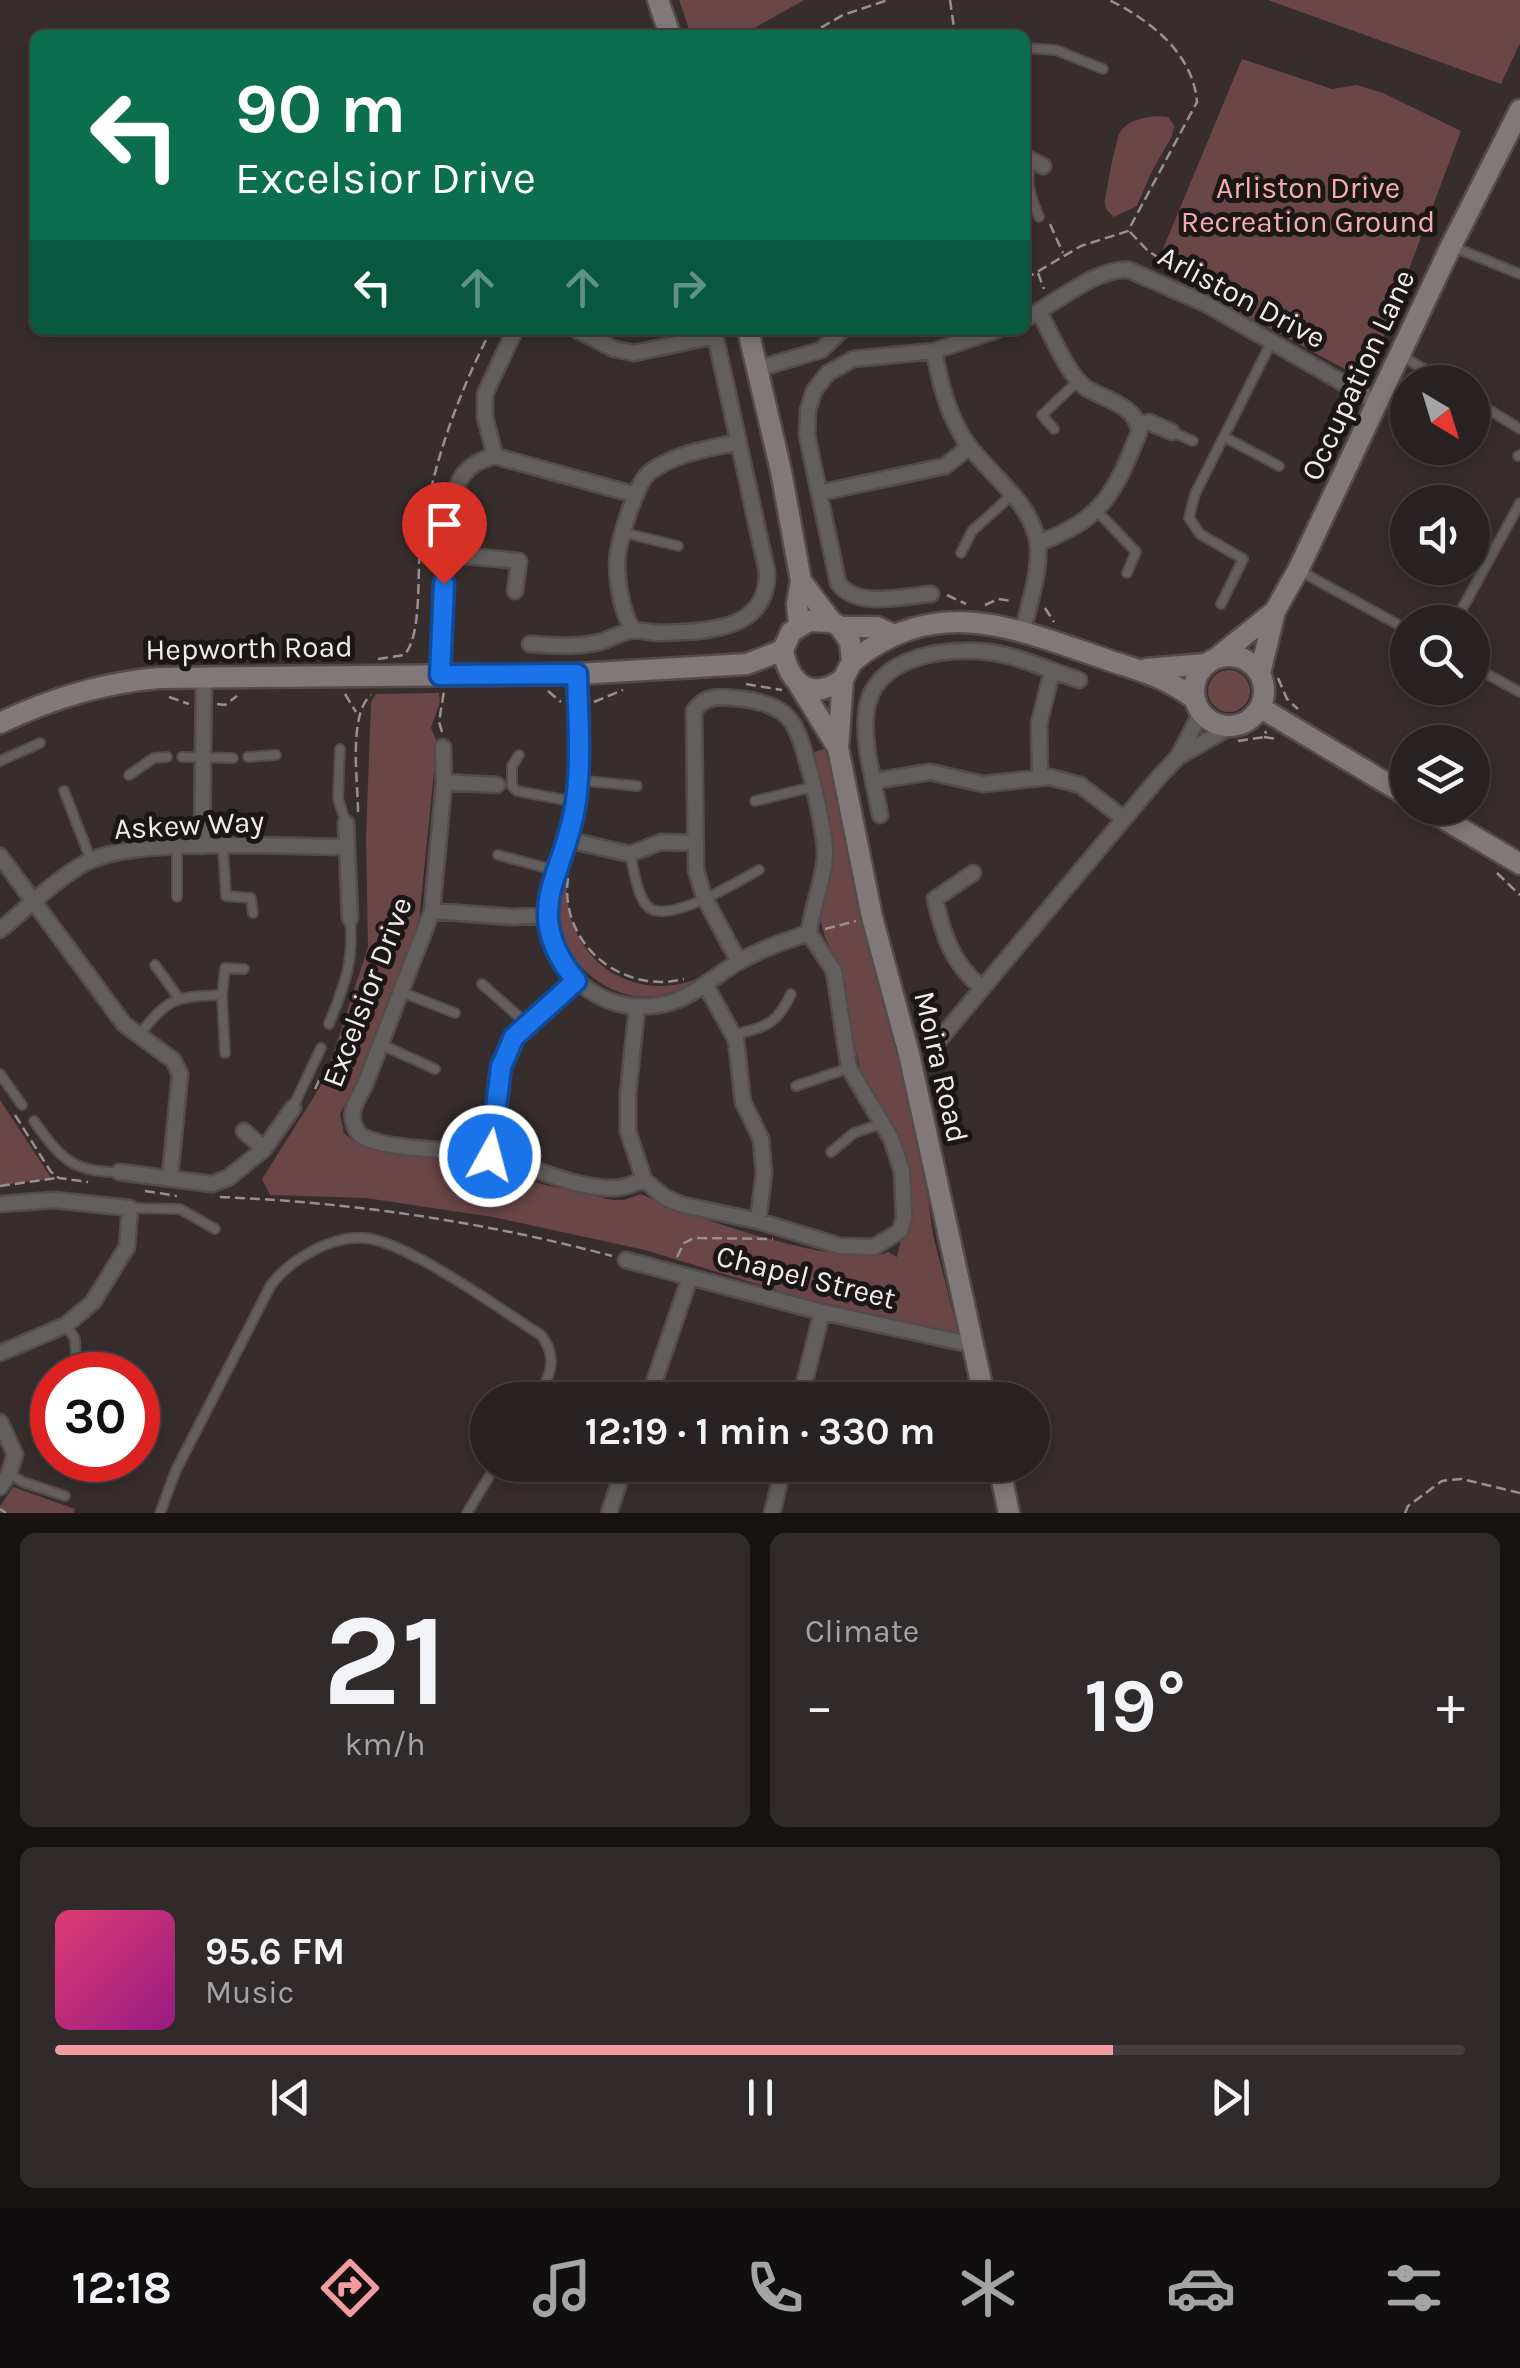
<!DOCTYPE html>
<html lang="en">
<head>
<meta charset="utf-8">
<style>
	:root { --surface:#292222; --page:#312a2a; --text:#f1f3f6; --muted:#a5a4a5; --line:#453f40; --accent:#f49b9f }
	body { margin:0; font-family:Karla,sans-serif; background:var(--page); color:var(--text); height:100vh; display:flex; flex-direction:column; font-size:38px; white-space:nowrap }
	* { box-sizing:border-box; margin:0 }
	p { font-size:32px; color:var(--muted) }
	.icon { flex:none; width:55px; height:55px; fill:none; stroke:currentColor; stroke-width:2; stroke-linecap:round; stroke-linejoin:round }
	.map { position:relative; height:1513px; overflow:hidden }
	.details { display:flex; flex-direction:column; gap:20px; padding:20px; background:#171313; flex:1 }
	.details>* { flex:none }
	.top-card { position:absolute; left:30px; top:30px; width:1000px; height:305px; border-radius:15px; box-shadow:0 5px 15px #0003,0 0 0 2px var(--line); background:#0b6e4f; color:#fff; overflow:hidden }
	.needle { width:65px; rotate:142deg }
	.controls { position:absolute; left:1390px; top:365px; display:grid; gap:20px }
	.controls a { display:grid; place-items:center; width:100px; height:100px; border-radius:50%; background:var(--surface); box-shadow:0 5px 15px #0003,0 0 0 2px var(--line); font-size:50px }
	.speed { position:absolute; left:30px; top:1352px; display:flex; gap:20px; font-size:50px; font-weight:700; text-align:center }
	.speed>* { display:grid; place-content:center; width:130px; height:130px; border-radius:50%; background:var(--surface); box-shadow:0 5px 15px #0003,0 0 0 2px var(--line); line-height:1 }
	.speed .limit { border:15px solid #d22; background:#fff; color:#111 }
	.pin { position:absolute; display:grid; place-items:center; width:85px; height:85px; color:#fff; margin:-102px -42px; border-radius:50% 50% 50% 0; rotate:-45deg; box-shadow:0 0 10px #0007 }
	.pin .icon { rotate:45deg }
	.me { position:absolute; width:110px; margin:-55px; rotate:7deg; stroke-linejoin:round; filter:drop-shadow(0 0 8px #0008) }
	.turn { display:flex; align-items:center; gap:35px; height:210px; padding:0 40px; font-size:45px }
	.turn .icon { width:130px; height:130px; stroke-width:2.5 }
	.turn b { display:block; font-size:70px; line-height:85px }
	.lanes { display:flex; align-items:center; height:95px; padding:0 40px; background:#0003; justify-content:center; gap:50px; direction:ltr }
	.lanes .off { opacity:.35 }
	.big { font-size:75px; font-weight:700; line-height:1.1 }
	.details .card { flex:1; display:flex; flex-direction:column; justify-content:center; gap:15px; min-width:0; padding:0 35px; border-radius:15px; background:var(--page) }
	.details .dial { align-items:center; gap:0 }
	.dial b { font-size:130px; line-height:1 }
	.song { display:flex; align-items:center; gap:30px }
	.cover { width:120px; height:120px; border-radius:15px; background:linear-gradient(135deg,hsl(340 70% 55%),hsl(310 70% 35%)) }
	.played { height:10px; border-radius:5px; background:linear-gradient(90deg,var(--accent) 75%,var(--line) 75%) }
	.keys { display:flex; justify-content:space-around; direction:ltr }
	.heat { display:flex; justify-content:space-between; align-items:center; font-size:55px; direction:ltr }
	.details .tiles { flex:1; display:grid; gap:20px; grid-template-columns:1fr 1fr }
	.card:last-child { grid-column:span 2 }
	.trip { position:absolute; left:470px; top:1382px; width:580px; height:100px; border-radius:50px; background:var(--surface); box-shadow:0 5px 15px #0003,0 0 0 2px var(--line); font-weight:700; line-height:100px; text-align:center }
	.menu { display:flex; height:160px; justify-content:space-around; align-items:center; background:#100e0e; color:var(--muted) }
	.menu .icon { width:70px; height:70px }
	.menu .selected { color:var(--accent) }
	.menu b { font-size:45px; color:var(--text) }
	.map>svg:first-child { display:block }
</style>
</head>
<body>
<div class="map">
<svg width="1520" height="1513" viewBox="0 0 1520 1513">
	<rect width="100%" height="100%" fill="#372d2d"/>
	<path fill="#6b4648" d="M679,0h125l-62,35h-51z
		M1268,0h252v43l-19,41z
		M1242,59l90,30 25,-4 26,8 78,38 -92,244 -17,-2 -168,-91 3,-6 -4,-8 -23,-12z
		M1156,116l12,1 6,9 -2,10 -21,37 -14,33 -23,11c-5,-5 -8,-6 -9,-13 -1,-4 12,-68 15,-72 8,-12 22,-14 36,-16z
		M1208 691a21 21 0 1 1 42 0a21 21 0 1 1-42 0Z
		M439,693l1,9 -9,26 6,14 -18,178 -55,150 -24,44 4,19 11,9 35,10 95,15 60,18 67,15h12l17,-6c44,21 205,77 247,58l9,5 12,-54 -4,-49 -16,-35 -27,-42 -11,-46 -6,-50 -20,-44 -8,-28 13,-35 2,-32 -18,-90 10,-3 11,18 39,201 29,108 20,88 10,71 25,97 -16,2 -56,-17 -83,-19 -158,-48 -152,-33 -127,-19 -96,-3 -8,-16 63,-100 43,-132 -2,-109 5,-136 5,-8z
		M572,854c-20,61 17,129 85,132 19,1 37,-6 54,-12 -25,13 -52,28 -82,21 -59,-13 -99,-90 -57,-141z
		M0,1100l50,76 -1,3 -49,6z
		M13,1487l62,22 -1,4h-74v-7z"/>
	<g fill="none" stroke-linecap="round" stroke-linejoin="round">
		<g stroke="#554b4b" stroke-width="12">
			<path id="lane" d="M1025,48l31,2 47,19
				M1032,160c-8,22 -1,36 7,57
				M1451,246l69,28
				M1403,357l44,25
				M1472,399l48,30
				M1054,429l-12,-14 36,-34
				M1172,432l21,9
				M1224,437l55,29
				M1518,456l2,-1
				M1097,511l39,41 -9,21
				M625,533l53,13
				M961,553l11,-22 40,-36
				M1298,570l110,60
				M1221,604l22,-45 -43,-25 -11,-16 6,-24 77,-153
				M1455,622l65,-119
				M1472,666l48,26
				M340,749l-2,50 8,24
				M519,755l-7,11v20l5,5 59,11
				M182,757l51,1
				M248,757l28,-2
				M0,761l40,-18
				M129,775l25,-17 13,-1
				M576,780l61,6
				M64,791l27,69
				M755,801l57,-14
				M223,847l3,49 25,2 2,15
				M630,854c4,15 7,42 18,53 21,18 90,-26 111,-37
				M498,855l56,15
				M177,897v-49
				M155,965l23,32
				M482,984l44,39
				M399,991l56,22
				M222,995l3,-27 19,1
				M329,1024c16,-41 25,-61 21,-106
				M139,1035c30,-38 36,-38 83,-40l3,58
				M734,1035c32,-9 42,-9 57,-41
				M380,1044l55,25
				M0,1074l22,31
				M796,1086l53,-18
				M293,1107l28,-59
				M34,1121c25,35 38,52 84,51
				M831,1152l23,-19 29,-10
				M130,1208l50,1 35,20
				M66,1325l9,14 1,19 27,17
				M9,1474l14,8 42,14
				M160,1513l16,-43 95,-185c19,-25 60,-50 94,-47 45,5 134,71 176,97 18,23 9,42 -5,65
				M467,1513l29,-48"/>
		</g>
		<g stroke="#554b4b" stroke-width="19">
			<path id="street" d="M1025,157l18,9
				M1025,319c30,-15 72,-52 104,-49l77,34 172,99
				M577,330l37,19 20,4 81,-17
				M934,351c6,31 13,61 30,88 22,34 70,63 74,107 2,27 -9,59 -15,84
				M757,369l64,-19 21,-20
				M1139,424l10,-2 23,10
				M495,456l141,39
				M819,493l126,-27 24,-19
				M1038,543c64,-23 77,-50 101,-111 -1,-26 -34,-32 -53,-44 -18,-12 -36,-57 -47,-76
				M446,554l73,7 -4,30
				M931,594c-29,2 -74,15 -93,-11l-31,-148 1,-25 6,-19 14,-18 25,-14 81,-8 63,-21
				M633,629c-12,-16 -18,-56 -15,-76 3,-18 18,-70 31,-80 25,-20 60,-24 89,-31
				M530,644c23,1 47,4 70,-2 10,-3 20,-9 30,-11 8,-2 21,2 30,2 46,-2 108,-1 107,-61l-53,-242
				M439,675l11,-168c7,-27 15,-44 45,-51l-10,-39v-23l30,-64
				M443,747l1,35 -12,129 -68,176c-10,17 -18,30 -4,48 25,16 96,14 128,20 42,9 83,34 127,33 10,0 20,-5 29,-8l22,18 17,7 75,16 82,25 34,1 26,-16 4,-13 -2,-47 -11,-33 -42,-70 -15,-97 -25,-38c-24,8 -48,16 -71,29 -23,14 -47,36 -73,42 -66,15 -122,-37 -118,-104 1,-21 13,-38 20,-57 5,-12 7,-26 8,-38 6,-42 3,-88 2,-131
				M1178,757l24,-46
				M1040,777l-1,-53 13,-53
				M874,781l56,-9 53,12 67,-7 30,8 43,33
				M444,782l53,3
				M880,815c-5,-32 -17,-67 -14,-100 4,-63 91,-71 139,-60 25,6 49,17 74,25
				M346,823l4,95
				M568,840l62,14 31,-12 33,1
				M202,846l2,-170
				M0,856l124,168 49,36 7,14 -10,103
				M973,873l-38,26c8,36 17,64 46,88
				M432,911l80,6 37,-2
				M0,930c27,-22 55,-50 85,-67 48,-27 201,-16 261,-16
				M739,962l-35,-65 -8,-27 -2,-159c12,-18 29,-14 49,-12 17,2 37,7 48,22 14,18 35,112 34,136 -2,25 -13,50 -16,76
				M705,984l31,56 7,62 18,37 3,34 -6,48
				M637,1007l-9,87v37l16,49
				M939,1040l220,-263 19,-20 52,-30
				M244,1131l20,18
				M490,1156l11,-89 13,-30 62,-56
				M119,1172l93,12 16,-6 36,-29 29,-41
				M0,1204l54,-4 76,8 -3,39 -34,55 -27,23 -66,28
				M626,1260l196,52 151,33
				M648,1400l42,-123
				M800,1400l22,-88
				M0,1422l15,32 -6,20 -9,13
				M609,1513l16,-48
				M772,1513l12,-48"/>
		</g>
		<g stroke="#554b4b" stroke-width="25">
			<path id="secondary" d="M658,0l12,35
				M748,330l33,141 20,110 -4,23 2,21
				M801,581l31,41
				M840,627h37l15,7
				M1194 691a35 35 0 1 1 70 0a35 35 0 1 1-70 0Z
				M1219,656l56,-45
				M852,662c84,-69 162,-34 253,-3 38,13 56,16 90,40
				M1146,669l59,-5
				M1260,673l15,-62 23,-41 153,-324 69,-136
				M843,679c-32,23 -54,5 -60,-29l8,-18 18,-11 23,1 8,5 10,15 2,20 -9,17 -5,69 34,169 37,137 76,346
				M798,683l40,65
				M1261,708l147,88
				M0,723c50,-24 102,-40 158,-45l419,-4 170,-10 36,-14
				M1426,808l94,56
				M999,1465l10,48"/>
		</g>
		<path stroke="#989090" stroke-width="2.5" stroke-dasharray="10 5" stroke-linecap="butt" d="M950,0l5,35
			M808,35l35,-20 45,-15
			M1050,224l13,29
			M1130,232l18,19 30,19 1,5
			M1038,273l6,16
			M1025,279l56,-33 47,-15 69,-129c-4,-49 -47,-82 -88,-102
			M858,333l11,2 27,-5
			M947,595l19,9
			M985,605l13,-6 13,2
			M1045,608l9,14
			M378,659l26,-4c18,-18 13,-79 16,-105 9,-76 36,-152 71,-220
			M1278,678l9,21 11,10
			M746,684l36,6
			M548,691l13,11
			M345,694l11,18
			M169,697l20,7
			M594,702l29,-12
			M217,704l8,1 12,-9
			M442,732l-3,-10 5,-31
			M1264,737l13,2
			M1238,741l26,-4 2,-6
			M358,812c0,-30 -10,-98 13,-117
			M1497,873l23,22
			M568,878c-9,65 53,117 116,101
			M825,929l31,-8
			M315,1089l7,-15
			M15,1115l36,57 8,6 29,4
			M0,1186l57,-8
			M145,1191l32,5
			M220,1197c131,5 265,25 392,59
			M677,1257l7,-14 10,-5 79,1
			M0,1509l6,4
			M1405,1513l3,-7 34,-25 8,-1 12,-1 58,14"/>
		<use href="#lane" stroke="#645f5f" stroke-width="8"/>
		<use href="#street" stroke="#645f5f" stroke-width="14"/>
		<use href="#secondary" stroke="#817979" stroke-width="20"/>
	</g>
	<g fill="none" stroke-linecap="round" stroke-linejoin="round">
		<g stroke="#114b97" stroke-width="25">
			<path id="route" d="M444,584l-4,91 137,-1c1,43 5,90 -2,133 -12,72 -55,104 1,174l-62,56 -13,30 -11,89"/>
		</g>
		<use href="#route" stroke="#1a73e8" stroke-width="18"/>
	</g>
	<g text-anchor="middle" stroke-width="10" stroke-linejoin="round" paint-order="stroke">
		<g font-size="30" fill="#f5adaf" stroke="#1b1717">
			<text x="1308" y="198">Arliston Drive<tspan x="1308" dy="34">Recreation Ground</tspan></text>
		</g>
		<g font-size="30" fill="#f2ebeb" stroke="#1b1717">
			<text transform="translate(1242 297) rotate(28)" y="10">Arliston Drive</text>
			<text transform="translate(1358 375) rotate(-65)" y="10">Occupation Lane</text>
			<text transform="translate(249 648) rotate(-1)" y="10">Hepworth Road</text>
			<text transform="translate(189 825) rotate(-3)" y="10">Askew Way</text>
			<text transform="translate(367 992) rotate(-69)" y="10">Excelsior Drive</text>
			<text transform="translate(941 1067) rotate(77)" y="10">Moira Road</text>
			<text transform="translate(806 1277) rotate(14)" y="10">Chapel Street</text>
		</g>
	</g>
</svg>
<div class="controls">
<a><svg class="needle" viewBox="-14 -14 28 28"><path d="M0-13l5 13h-10z" fill="#e53935"/><path d="M0 13l5-13h-10z" fill="#a5a4a5"/></svg></a>
<a><svg class="icon" aria-label="sound" viewBox="0 0 24 24"><path d="M4 9h4l5-4v14l-5-4H4zM17 9q2 3 0 6"/></svg></a>
<a><svg class="icon" aria-label="search" viewBox="0 0 24 24"><circle cx="10" cy="10" r="6"/><path d="M15 15l6 6"/></svg></a>
<a><svg class="icon" aria-label="layers" viewBox="0 0 24 24"><path d="M12 4l9 5-9 5-9-5zM3 14l9 5 9-5"/></svg></a>
</div>
<div class="speed"><div class="limit">30</div></div>
<div class="pin" style="left:444px;top:584px;background:#d93025"><svg class="icon" aria-label="arrive" viewBox="0 0 24 24"><path d="M6 21V4h12l-3 4 3 4H6"/></svg></div>
<svg class="me" style="left:490px;top:1156px" viewBox="-20 -20 40 40"><circle r="17" fill="#1a73e8" stroke="#fff" stroke-width="3"/><path d="M0-11L8 9 0 5-8 9z" fill="#fff"/></svg>
<div class="trip">12:19 · 1 min · 330 m</div>
<div class="top-card">
<div class="turn"><svg class="icon" aria-label="left" viewBox="0 0 24 24"><path d="M17 20v-9H6M10 6l-5 5 5 5"/></svg><div><b>90 m</b>Excelsior Drive</div></div>
<div class="lanes"><svg class="icon" aria-label="left" viewBox="0 0 24 24"><path d="M17 20v-9H6M10 6l-5 5 5 5"/></svg><svg class="icon off" aria-label="ahead" viewBox="0 0 24 24"><path d="M12 20V5M6 11l6-6 6 6"/></svg><svg class="icon off" aria-label="ahead" viewBox="0 0 24 24"><path d="M12 20V5M6 11l6-6 6 6"/></svg><svg class="icon off" aria-label="right" viewBox="0 0 24 24"><path d="M7 20v-9h11M14 6l5 5-5 5"/></svg></div>
</div>
</div>
<section class="details">
<div class="tiles">
<div class="card dial"><b>21</b><p>km/h</p></div>
<div class="card"><p>Climate</p>
<div class="heat"><a>−</a><b class="big">19°</b><a>+</a></div>
</div>
<div class="card">
<div class="song"><i class="cover"></i><div><b>95.6 FM</b><p>Music</p></div></div>
<div class="played"></div>
<div class="keys"><svg class="icon" aria-label="previous" viewBox="0 0 24 24"><path d="M18 5L8 12l10 7zM5 5v14"/></svg><svg class="icon" aria-label="pause" viewBox="0 0 24 24"><path d="M8 5v14M16 5v14"/></svg><svg class="icon" aria-label="next" viewBox="0 0 24 24"><path d="M6 5l10 7-10 7zM19 5v14"/></svg></div>
</div>
</div>
</section>
<nav class="menu">
<b>12:18</b>
<svg class="icon selected" aria-label="directions" viewBox="0 0 24 24"><path d="M12 3l9 9-9 9-9-9zM9 14v-3h6M13 9l2 2-2 2"/></svg>
<svg class="icon" aria-label="music" viewBox="0 0 24 24"><path d="M9 18V5l10-2v13"/><circle cx="6" cy="18" r="3"/><circle cx="16" cy="16" r="3"/></svg>
<svg class="icon" aria-label="phone" viewBox="0 0 24 24"><path d="M5 4h4l2 5-3 2q2 4 5 5l2-3 5 2v4C11 20 4 13 5 4z"/></svg>
<svg class="icon" aria-label="climate" viewBox="0 0 24 24"><path d="M12 3v18M4 7l16 10M4 17L20 7"/></svg>
<svg class="icon" aria-label="car" viewBox="0 0 24 24"><path d="M5 17H2v-5l4-1 3-4h7l3 4 3 1v5h-3M9 17h6M6 11h13"/><circle cx="7" cy="17" r="2"/><circle cx="17" cy="17" r="2"/></svg>
<svg class="icon" aria-label="filters" viewBox="0 0 24 24"><path d="M4 7h16M4 17h16"/><circle cx="9" cy="7" r="2"/><circle cx="15" cy="17" r="2"/></svg>
</nav>
</body>
</html>
